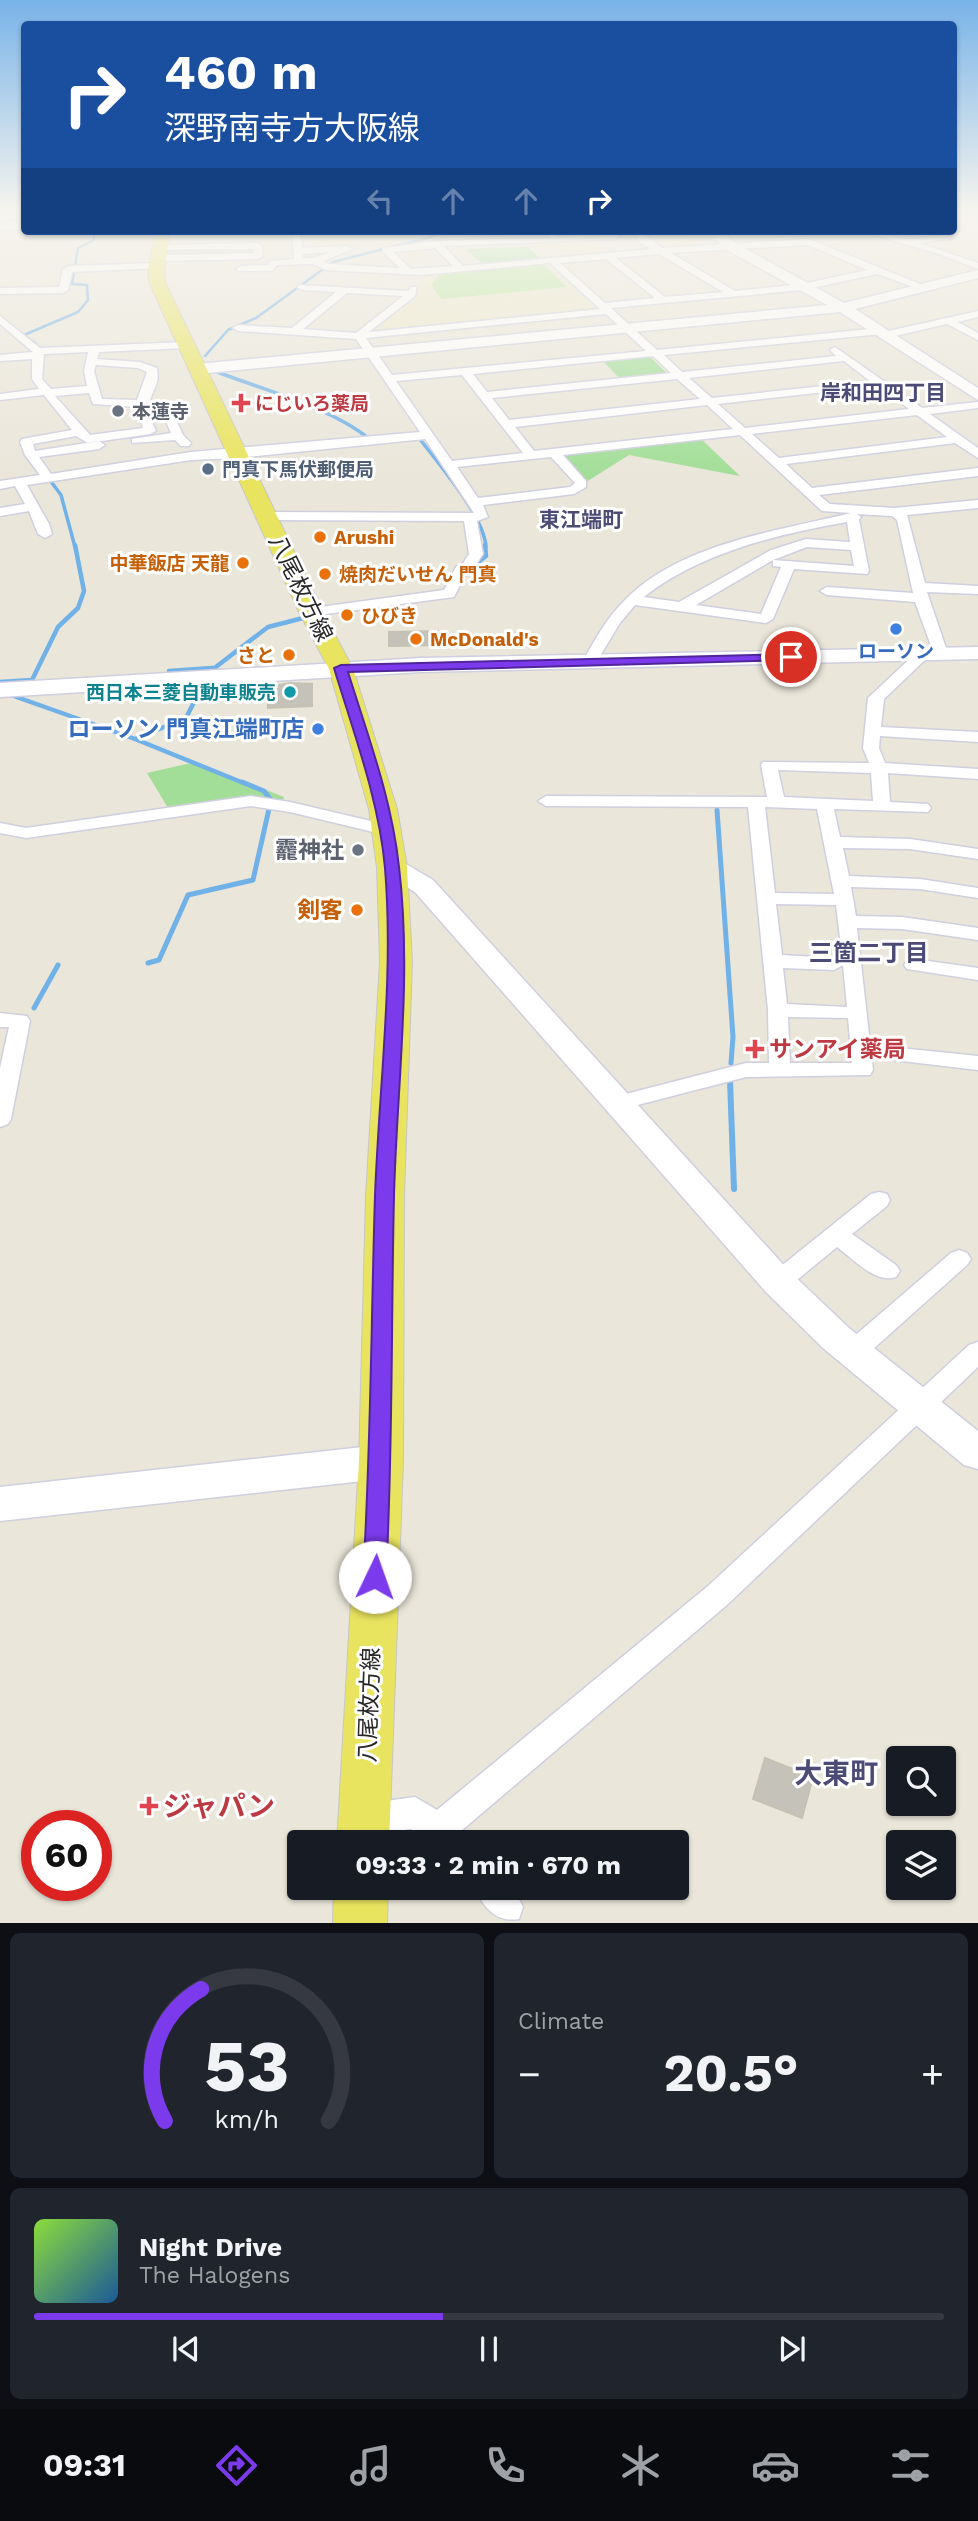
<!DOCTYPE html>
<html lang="en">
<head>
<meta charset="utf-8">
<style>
	:root { --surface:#171b24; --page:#20242c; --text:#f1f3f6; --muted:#9ea1a6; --line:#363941; --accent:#7c3aed }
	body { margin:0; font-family:"Work Sans","Noto Sans JP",sans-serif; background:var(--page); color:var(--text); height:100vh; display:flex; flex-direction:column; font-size:26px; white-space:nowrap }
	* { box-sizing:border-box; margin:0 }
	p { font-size:23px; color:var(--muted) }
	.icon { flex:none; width:38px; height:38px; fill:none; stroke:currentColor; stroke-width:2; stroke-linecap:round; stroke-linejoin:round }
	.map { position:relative; height:1923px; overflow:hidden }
	.sheet { display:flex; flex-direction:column; gap:10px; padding:10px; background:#0d0f14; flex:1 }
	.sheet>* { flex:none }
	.banner { position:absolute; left:21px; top:21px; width:936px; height:214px; border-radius:7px; box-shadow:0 2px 5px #0004; background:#1a4fa0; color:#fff; overflow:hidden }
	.fabs { position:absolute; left:886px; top:1746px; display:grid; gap:14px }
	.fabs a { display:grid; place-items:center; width:70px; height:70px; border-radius:7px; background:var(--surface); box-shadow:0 2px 5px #0004; font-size:35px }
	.speed { position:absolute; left:21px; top:1810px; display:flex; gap:14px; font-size:35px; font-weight:700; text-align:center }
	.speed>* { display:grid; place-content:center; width:91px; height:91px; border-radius:50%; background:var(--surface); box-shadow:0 2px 5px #0004; line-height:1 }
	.speed .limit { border:10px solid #d22; background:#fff; color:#111 }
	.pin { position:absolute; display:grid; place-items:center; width:60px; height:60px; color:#fff; margin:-30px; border:4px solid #fff; border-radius:50%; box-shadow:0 2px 7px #0007 }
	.me { position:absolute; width:77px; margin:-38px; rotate:3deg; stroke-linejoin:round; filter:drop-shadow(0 0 5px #0008) }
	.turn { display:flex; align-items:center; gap:24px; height:147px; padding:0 28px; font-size:32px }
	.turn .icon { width:91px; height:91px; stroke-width:2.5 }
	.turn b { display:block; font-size:49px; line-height:60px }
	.lanes { display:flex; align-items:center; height:66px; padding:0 28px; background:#0003; justify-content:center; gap:35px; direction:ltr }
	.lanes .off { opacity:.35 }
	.big { font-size:52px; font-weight:700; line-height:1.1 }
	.sheet .widget { flex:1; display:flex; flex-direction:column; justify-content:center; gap:10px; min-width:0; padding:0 24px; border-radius:10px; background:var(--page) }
	.sheet .dial { align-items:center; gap:0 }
	.dial svg { height:182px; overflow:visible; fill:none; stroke:var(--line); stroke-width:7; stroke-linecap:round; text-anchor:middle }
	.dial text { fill:var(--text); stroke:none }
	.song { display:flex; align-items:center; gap:21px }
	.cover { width:84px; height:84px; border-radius:10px; background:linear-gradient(135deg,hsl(90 70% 55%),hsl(210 70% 35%)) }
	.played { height:7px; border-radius:4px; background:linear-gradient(90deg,var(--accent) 45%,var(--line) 45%) }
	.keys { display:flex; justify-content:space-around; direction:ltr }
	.heat { display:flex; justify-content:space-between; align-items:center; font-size:38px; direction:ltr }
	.sheet .tiles { flex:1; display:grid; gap:10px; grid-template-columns:1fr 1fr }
	.widget:last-child { grid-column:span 2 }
	.trip { position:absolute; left:287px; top:1830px; width:402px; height:70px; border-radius:7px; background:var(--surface); box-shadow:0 2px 5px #0004; font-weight:700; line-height:70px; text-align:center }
	.tab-bar { display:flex; height:112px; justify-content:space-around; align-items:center; background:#090b0e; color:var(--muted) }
	.tab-bar .icon { width:49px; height:49px }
	.tab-bar .active { color:var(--accent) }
	.tab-bar b { font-size:32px; color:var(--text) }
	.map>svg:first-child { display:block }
</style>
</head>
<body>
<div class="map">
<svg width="978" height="1923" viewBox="0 0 978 1923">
	<rect width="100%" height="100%" fill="#eae6da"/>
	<path fill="#ebe7c9" d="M545,263l53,48 -223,21 -6,-1 50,-40 6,-16z"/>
	<path fill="#a2de98" d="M529,247l11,12 -59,4 -15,-14z
		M648,355l21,20 -48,5 -19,-20z
		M699,437l41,39 -111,-21 -43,27 -27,-29z
		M195,762l89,35 -1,4 -32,-3 -83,10 -21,-35z"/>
	<path fill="#b3e594" d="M544,265l23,22 -125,12 -11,-14 9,-11z"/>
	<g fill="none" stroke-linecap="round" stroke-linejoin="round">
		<path stroke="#70b1e8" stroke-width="2.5" d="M32,348l4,-4 -12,-9 54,-23 10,-12 -1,-15 -15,-1 6,-36 16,-8v-9
			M205,356l23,-26 28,-12 77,-56 98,-25 12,-6"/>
		<path stroke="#70b1e8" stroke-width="3.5" d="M217,372c45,17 114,36 151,66
			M416,434c20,27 68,81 70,113
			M49,479l12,16 14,52"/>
		<path stroke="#70b1e8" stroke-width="4.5" d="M472,567l14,-11 -1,-11
			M169,671l43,-3
			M208,673l60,-46 39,-10
			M0,682l32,-2 26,-53 20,-19 6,-17 -9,-46
			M11,695l124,44 111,45
			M135,739l51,-21 19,-38"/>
		<path stroke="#70b1e8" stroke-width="5" d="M717,810l16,227 -2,26
			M148,963l11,-3 29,-65 65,-15 18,-80 -7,-9 -22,-9
			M34,1008l24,-43"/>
		<path stroke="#70b1e8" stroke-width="6" d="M730,1080l4,109"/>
	</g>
	<path fill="#c5c2b9" stroke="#c5c2b4" stroke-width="2" d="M443,631l1,14 -55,1v-14z
		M290,683l22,1v22l-44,2 -1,-21z
		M765,1758l48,19 -11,41 -49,-19z"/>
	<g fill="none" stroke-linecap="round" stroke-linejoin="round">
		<g stroke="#cfcfe0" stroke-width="3">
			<path id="street" d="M964,208h14v6l-13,-4z
				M0,213l24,1v5h-24z
				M292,231h8l2,17 46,-2 5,3 -30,12 5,3 72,4 -17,-16v-4l53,-7 114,-3 -5,-7h9l4,6 58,-4 4,3 -4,3 -172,7 19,20 188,-17 -12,-7 -4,-11h56l-4,3 -42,1 17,13 147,-9 121,49 -8,2 -45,-16 -74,16 -192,18 46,42 223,-22 4,4 94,-21v6l-20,5 20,11v7l-31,-16 -61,14 -4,-4 -218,21 18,17 154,-16 -6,-6 5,-3 87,61 56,-6v6l-48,6 48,34v10l-23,-15 -169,21 26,24 166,-20v8l-159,19 11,9 65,4 83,-8v8l-71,7 18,68 53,3v8l-51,-2 21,62 -7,4 -7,-4 -19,-52 -88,-7 -7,-4 7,-4 86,6 -16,-73 -5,-4 -35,-2 4,3 -2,3 10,51 -2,3 -73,-5 -21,50 -7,4 -131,-18 -15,18 -25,41h-10l-2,-3c12,-21 24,-44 42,-61 55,-57 153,-69 226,-87l-29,-2 -82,-76 -177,20 23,26v6l-12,7 -91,11 5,12 -11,4 6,33 -10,15 -6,3 -13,25 -143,19 -7,-4 2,-3 138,-19 12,-23 7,-4 6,-9 -5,-33 -197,-1 -6,-4 6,-4 207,1 -49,-74 -188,19 -46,2 -164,25 22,39 3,10 -7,4 -7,-4 -9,-23 -29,5v-8l25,-4 -10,-18 -15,3v-8l40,-6 -15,-20 -5,-13 2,-3 50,-9 -28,-35 -44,5v-6l39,-5 -7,-10v-20l-32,2v-6l33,-3 -33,-28v-8l40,32 146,-6 5,3 -5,3 -87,4 -2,7 43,3 17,6c5,27 -19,25 -1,63l-6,3 -62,9 -12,-7 -43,8 2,7 64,-10 6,4 -6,4 -60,8 12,17 140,-22 229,-20 -64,-93 -118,-8 -5,-3 5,-3 54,3 44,-36 -34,-2 -5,-3 2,-2 109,6 3,-4h6l-2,9 -46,36 231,-23 -50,-46 -128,12 -96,-5 -13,-6 -36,1 -5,6h-34l-2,-2 5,-3 27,-1 2,-4 24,-2zM808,245l59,25 -64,14 -68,7 -64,-38zM435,248l18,18 -42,3 -18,-17zM330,252l-16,6h-11v-4zM659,254l64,38 -58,5 -49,-39zM606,259l49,39 -50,5 -45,-40zM347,293l56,3 -47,37 -53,-4zM606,314l40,37 -254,24 -26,-37zM88,352l-4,19 3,15 -36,3 -9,-10 2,-25zM653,356l18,17 -184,19 -14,-18zM844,361l26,20 -158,17 -23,-20zM96,365l42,3 9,4 -10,28 -35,-1 -8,-28zM462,375l61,78 -71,8 -56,-80zM677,379l23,20 -191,21 -17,-22zM878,386l31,23 -164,19 -27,-24zM89,393l4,11 43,3 7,21 -53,7 -35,-39zM707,405l26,24 -199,22 -19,-24zM917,415l30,22 -168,21 -27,-24zM551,457l24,26 -5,4 -92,11 -21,-31zM847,522l3,20 -44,-3 -35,11 -92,52 -35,-5c55,-44 134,-63 203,-75zM807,547l44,3 3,16 -81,-6zM773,560v6l8,1 -20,47 -65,-9z
				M860,231h14l35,9 54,-8 1,2 -4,3 -41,6 59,20v6l-42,-16z
				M258,243l4,3 1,10 -5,3 -99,2 -5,-3 5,-3 94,-2v-4l-96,1 -2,-2 5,-3z
				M157,263l5,3 -2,2 -88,4 -4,18 -5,3 -63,1v-6l59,-1 4,-18 5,-3z
				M160,409l13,4 10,22 8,8 -2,3h-8l-6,-6 -43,3v-4l39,-6 -7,-16 -10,-5z
				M922,651l5,1 2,3 -2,3 -43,41 -3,28 97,5v10l-98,-6 -1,12 6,15 93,6v10l-90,-6 2,29 38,2 3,4 -3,4 -94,-3 6,28 70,2 68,10v10l-68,-10 -67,-1 6,28 71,3 58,9v10l-58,-9 -69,-2 5,29 46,1 76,11v12l-76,-11 -45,-1 16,142 -3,5 -124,2 -128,33 -8,-2 -3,-5 3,-5 8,-2 128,-33h23l-1,-53 -20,-203 -202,-1 -8,-5 8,-5 221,1 -6,-32 2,-3 106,1 -6,-15 5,-50 49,-46zM778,770l93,3 2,28 -89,-4zM765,807l52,2 17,85 -59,-1zM776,904l60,1 7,58 -9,-5 -52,-3zM843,965l4,42 -60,-3 -4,-36 51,2zM788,1017l60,1 4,45h-62z
				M251,796l39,6 102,24 3,4 -9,5 -96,-23 -39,-6 -225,32 -26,-5v-10l26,5z
				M914,959l64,9v12l-71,-11 -3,-4 3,-4z
				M0,1013l27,3 3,5 -19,98 -3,5 -8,3v-59l9,-41h-9z
				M900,1048l78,8v14l-85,-10 -3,-5 3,-5z
				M879,1192l8,2 3,6 -3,6 -35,28 44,31 4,6 -4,6c-20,7 -43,-18 -59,-30l-51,42 -8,2 -8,-2 -4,-7 4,-7 101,-81z
				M959,1250l8,3 4,6 -4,6 -105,94 -9,3 -9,-3 -3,-7 3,-7 107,-92z
				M978,1342v25l-250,237 -267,227 5,12h-38l-17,-14 -47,7 -11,-5 -5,-11 5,-11 11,-5 51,-7 22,13 271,-224 261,-241z
				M475,1888h38l10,19 -4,12c-23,4 -36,-12 -44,-31z"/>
		</g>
		<g stroke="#cfcfe0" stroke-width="3">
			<path id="secondary" d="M24,220v8l-24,4v-8z
				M707,231h14l16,13 107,59 134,-33v8l-123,31 123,79v12l-138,-88 -643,62 -8,-5 8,-5 630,-59 -100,-55z
				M978,647v12l-557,13 -421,25v-14l421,-25z
				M392,859l9,2 32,19 357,392 59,56 129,103v38l-14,-4 -141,-117 -57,-56 -351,-400 -32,-19 -4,-6 4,-6z
				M381,1445l14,5 5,12 -5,12 -14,5 -381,42v-34z"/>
		</g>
		<g stroke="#c7c7c7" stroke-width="2">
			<path id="primary" d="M156,231h14l-6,39 1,12 158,330 30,57 44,140 10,58 5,95 -8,234 -1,266 -14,381h-52l22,-381 7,-266 14,-234 -3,-95 -8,-58 -40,-140 -30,-57 -150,-330 -1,-12z
				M334,1888h54l-1,35h-54z"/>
		</g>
		<use href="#street" fill="#fff" fill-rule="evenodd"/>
		<use href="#secondary" fill="#fff" fill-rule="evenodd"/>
		<use href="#primary" fill="#e9e45f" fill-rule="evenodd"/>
	</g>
	<linearGradient id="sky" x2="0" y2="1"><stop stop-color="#78b3e8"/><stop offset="0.44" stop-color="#f6f4ee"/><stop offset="1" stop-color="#f6f4ee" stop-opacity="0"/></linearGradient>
	<rect width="978" height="477" fill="url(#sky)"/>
	<path fill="#7c3aed" stroke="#51269a" stroke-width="2" d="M791,654l4,1v5l-447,12c20,64 44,128 51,195 13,108 -2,219 -5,328 -3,128 -1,255 -8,382l-3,8 -8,3 -9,-3 -3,-8c8,-127 8,-254 12,-381 4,-109 19,-219 10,-328 -6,-68 -31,-134 -51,-200l7,-3z"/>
	<g fill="#e0444e" stroke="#fff" stroke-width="2.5">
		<path d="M237.5 392.5h7v7h7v7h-7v7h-7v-7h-7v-7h7z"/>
		<path d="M751.5 1038.5h7v7h7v7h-7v7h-7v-7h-7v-7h7z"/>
		<path d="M145.5 1795.5h7v7h7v7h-7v7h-7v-7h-7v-7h7z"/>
	</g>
	<g fill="#6b7280" stroke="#fff" stroke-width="2.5">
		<circle cx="118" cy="411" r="7"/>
		<circle cx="358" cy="850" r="7"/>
	</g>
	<circle fill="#5c6f8a" stroke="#fff" stroke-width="2.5" cx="208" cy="469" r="7"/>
	<g fill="#e8710a" stroke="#fff" stroke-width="2.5">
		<circle cx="320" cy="537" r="7"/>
		<circle cx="243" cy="563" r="7"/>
		<circle cx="325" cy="574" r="7"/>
		<circle cx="347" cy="615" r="7"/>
		<circle cx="416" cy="639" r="7"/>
		<circle cx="289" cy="655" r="7"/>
		<circle cx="357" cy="910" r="7"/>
	</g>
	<g fill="#3f7fe0" stroke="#fff" stroke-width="2.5">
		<circle cx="896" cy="629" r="7"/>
		<circle cx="318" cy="729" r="7"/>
	</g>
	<circle fill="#0f9aa8" stroke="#fff" stroke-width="2.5" cx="290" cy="692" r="7"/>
	<g text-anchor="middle" stroke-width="6" stroke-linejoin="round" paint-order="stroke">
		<g font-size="19" font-weight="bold" fill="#be3a42" stroke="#fff" text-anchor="start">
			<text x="255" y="410">にじいろ薬局</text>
		</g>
		<g font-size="19" font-weight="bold" fill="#5b616d" stroke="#fff" text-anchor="start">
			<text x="132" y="418">本蓮寺</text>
		</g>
		<g font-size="19" font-weight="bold" fill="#4e5e75" stroke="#fff" text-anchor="start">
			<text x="222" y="476">門真下馬伏郵便局</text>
		</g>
		<g font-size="19" font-weight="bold" fill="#c56008" stroke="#fff" text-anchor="start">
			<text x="334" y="544">Arushi</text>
			<text x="229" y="570" text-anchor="end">中華飯店 天龍</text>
			<text x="339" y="581">焼肉だいせん 門真</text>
			<text x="361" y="622">ひびき</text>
			<text x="430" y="646">McDonald's</text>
			<text x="275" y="662" text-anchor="end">さと</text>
		</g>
		<g font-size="19" font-weight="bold" fill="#366cbe" stroke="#fff">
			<text x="896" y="658">ローソン</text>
		</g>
		<g font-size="19" font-weight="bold" fill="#0d838f" stroke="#fff" text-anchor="end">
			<text x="276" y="699">西日本三菱自動車販売</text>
		</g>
		<g font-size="21" font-weight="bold" fill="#4b4b76" stroke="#fff">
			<text x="883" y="400">岸和田四丁目</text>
			<text x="581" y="527">東江端町</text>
		</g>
		<g font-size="23" fill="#282828" stroke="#fff">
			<text transform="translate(301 588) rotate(64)" y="8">八尾枚方線</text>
			<text transform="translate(369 1705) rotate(-88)" y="8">八尾枚方線</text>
		</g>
		<g font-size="23" font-weight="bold" fill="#366cbe" stroke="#fff" text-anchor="end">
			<text x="304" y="737">ローソン 門真江端町店</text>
		</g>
		<g font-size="23" font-weight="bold" fill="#5b616d" stroke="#fff" text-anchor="end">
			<text x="344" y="858">龗神社</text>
		</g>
		<g font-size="23" font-weight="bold" fill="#c56008" stroke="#fff" text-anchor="end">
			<text x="343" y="918">剣客</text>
		</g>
		<g font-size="23" font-weight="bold" fill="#be3a42" stroke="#fff" text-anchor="start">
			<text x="769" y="1057">サンアイ薬局</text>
		</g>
		<g font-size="24" font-weight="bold" fill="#4b4b76" stroke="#fff">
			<text x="869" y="961">三箇二丁目</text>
		</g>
		<g font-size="28" font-weight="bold" fill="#4b4b76" stroke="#fff">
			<text x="836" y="1783">大東町</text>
		</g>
		<g font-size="28" font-weight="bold" fill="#be3a42" stroke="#fff" text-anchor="start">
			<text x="163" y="1816">ジャパン</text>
		</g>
	</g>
</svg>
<div class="fabs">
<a><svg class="icon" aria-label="search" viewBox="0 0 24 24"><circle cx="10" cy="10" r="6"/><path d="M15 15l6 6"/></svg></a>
<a><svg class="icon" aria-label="layers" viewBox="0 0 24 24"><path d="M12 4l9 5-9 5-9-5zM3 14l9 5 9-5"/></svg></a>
</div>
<div class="speed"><div class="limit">60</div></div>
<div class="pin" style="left:791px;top:657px;background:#d93025"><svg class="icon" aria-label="arrive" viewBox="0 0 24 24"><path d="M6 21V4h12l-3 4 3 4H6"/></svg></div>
<svg class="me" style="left:375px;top:1577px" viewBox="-20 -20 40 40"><circle r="19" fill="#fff"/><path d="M0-13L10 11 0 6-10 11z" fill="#7c3aed"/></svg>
<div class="trip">09:33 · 2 min · 670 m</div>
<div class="banner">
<div class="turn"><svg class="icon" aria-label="right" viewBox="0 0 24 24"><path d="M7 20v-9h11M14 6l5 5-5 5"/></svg><div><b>460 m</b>深野南寺方大阪線</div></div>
<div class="lanes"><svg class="icon off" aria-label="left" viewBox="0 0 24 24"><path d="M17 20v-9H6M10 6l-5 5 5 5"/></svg><svg class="icon off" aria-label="ahead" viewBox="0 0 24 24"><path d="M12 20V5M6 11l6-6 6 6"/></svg><svg class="icon off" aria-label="ahead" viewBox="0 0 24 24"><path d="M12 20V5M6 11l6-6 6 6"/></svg><svg class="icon" aria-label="right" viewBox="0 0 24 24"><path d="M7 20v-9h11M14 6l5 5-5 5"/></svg></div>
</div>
</div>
<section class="sheet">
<div class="tiles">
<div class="widget dial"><svg viewBox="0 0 100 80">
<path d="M14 69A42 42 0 1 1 86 69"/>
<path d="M14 69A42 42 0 0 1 30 11" stroke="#7c3aed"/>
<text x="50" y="56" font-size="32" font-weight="700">53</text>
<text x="50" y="72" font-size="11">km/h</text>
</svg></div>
<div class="widget"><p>Climate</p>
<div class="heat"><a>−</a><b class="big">20.5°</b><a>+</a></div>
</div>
<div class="widget">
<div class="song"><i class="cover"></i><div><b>Night Drive</b><p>The Halogens</p></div></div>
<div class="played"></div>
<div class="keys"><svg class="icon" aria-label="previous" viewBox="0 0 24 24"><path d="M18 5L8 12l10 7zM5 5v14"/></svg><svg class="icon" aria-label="pause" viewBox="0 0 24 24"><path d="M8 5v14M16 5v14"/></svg><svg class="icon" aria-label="next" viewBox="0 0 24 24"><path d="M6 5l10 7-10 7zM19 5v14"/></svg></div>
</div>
</div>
</section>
<nav class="tab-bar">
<b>09:31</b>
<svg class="icon active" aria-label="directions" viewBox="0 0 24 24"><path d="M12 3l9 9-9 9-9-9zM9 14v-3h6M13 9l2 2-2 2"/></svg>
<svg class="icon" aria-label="music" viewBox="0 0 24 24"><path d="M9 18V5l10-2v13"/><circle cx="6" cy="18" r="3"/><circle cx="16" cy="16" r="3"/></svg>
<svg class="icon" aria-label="phone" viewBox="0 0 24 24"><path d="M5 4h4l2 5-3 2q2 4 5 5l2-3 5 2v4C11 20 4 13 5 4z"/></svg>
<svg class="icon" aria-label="climate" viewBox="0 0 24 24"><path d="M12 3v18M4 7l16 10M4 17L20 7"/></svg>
<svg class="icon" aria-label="car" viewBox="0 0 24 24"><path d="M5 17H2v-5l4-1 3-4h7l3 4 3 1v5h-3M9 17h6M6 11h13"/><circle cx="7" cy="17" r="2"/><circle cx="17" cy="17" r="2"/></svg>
<svg class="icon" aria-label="filters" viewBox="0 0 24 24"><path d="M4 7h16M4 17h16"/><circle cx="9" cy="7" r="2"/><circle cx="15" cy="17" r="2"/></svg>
</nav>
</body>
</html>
